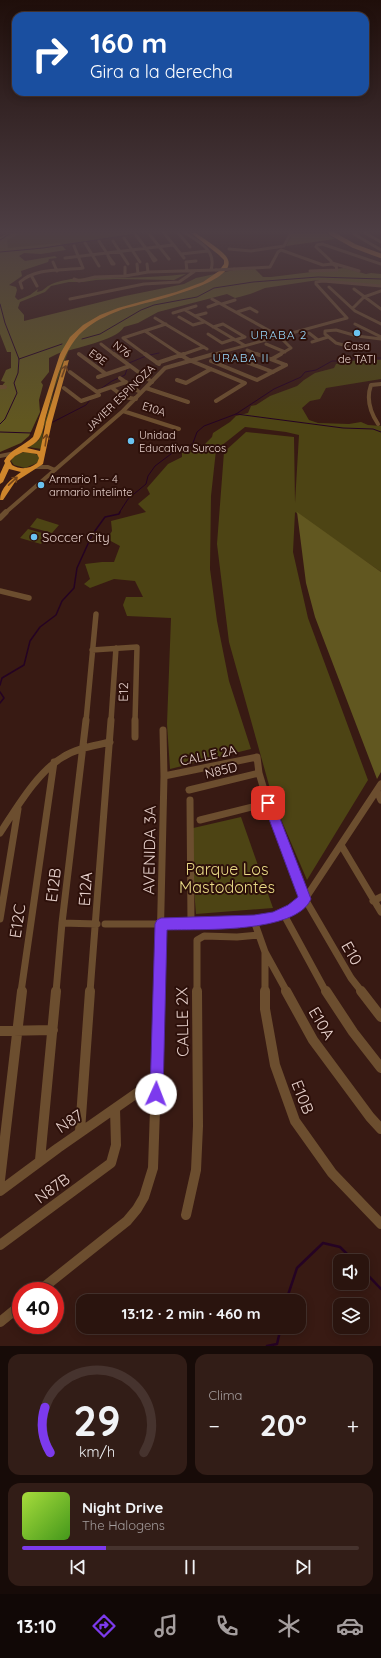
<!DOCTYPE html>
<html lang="es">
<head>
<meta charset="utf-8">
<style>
	:root { --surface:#2a140e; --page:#321d17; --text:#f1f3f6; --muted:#a59e9e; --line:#46332e; --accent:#7c3aed }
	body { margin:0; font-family:Quicksand,sans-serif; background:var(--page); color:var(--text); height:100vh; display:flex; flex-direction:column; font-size:15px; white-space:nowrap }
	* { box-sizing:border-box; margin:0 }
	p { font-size:13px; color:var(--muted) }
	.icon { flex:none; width:22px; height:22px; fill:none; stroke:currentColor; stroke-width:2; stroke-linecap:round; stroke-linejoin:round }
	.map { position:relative; height:1346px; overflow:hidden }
	.drawer { display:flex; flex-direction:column; gap:8px; padding:8px; background:#170b08; flex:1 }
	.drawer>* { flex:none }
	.banner { position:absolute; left:12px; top:12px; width:357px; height:84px; border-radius:12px; box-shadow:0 2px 10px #0003,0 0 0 1px var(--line); background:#1a4fa0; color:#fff; overflow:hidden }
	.buttons { position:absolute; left:333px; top:1254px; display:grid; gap:8px }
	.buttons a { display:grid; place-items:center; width:36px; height:36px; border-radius:8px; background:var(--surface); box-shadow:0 2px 10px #0003,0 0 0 1px var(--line); font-size:20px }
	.speed { position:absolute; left:12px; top:1282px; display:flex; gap:8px; font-size:20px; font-weight:700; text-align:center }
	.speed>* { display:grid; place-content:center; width:52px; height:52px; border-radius:50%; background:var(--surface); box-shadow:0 2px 10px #0003,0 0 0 1px var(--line); line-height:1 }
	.speed .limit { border:6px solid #d22; background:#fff; color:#111 }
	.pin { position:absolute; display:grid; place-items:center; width:34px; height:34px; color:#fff; margin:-17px; border-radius:8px; box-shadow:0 2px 6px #0006 }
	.me { position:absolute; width:44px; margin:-22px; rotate:2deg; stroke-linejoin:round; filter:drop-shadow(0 0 3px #0008) }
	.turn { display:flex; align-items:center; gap:14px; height:84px; padding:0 12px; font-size:18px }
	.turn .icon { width:52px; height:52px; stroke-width:2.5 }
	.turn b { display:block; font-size:28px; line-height:34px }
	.big { font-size:30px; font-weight:800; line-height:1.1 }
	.drawer .tile { flex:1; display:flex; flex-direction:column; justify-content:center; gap:6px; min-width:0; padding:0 14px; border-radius:12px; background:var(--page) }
	.drawer .dial { align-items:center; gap:0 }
	.dial svg { height:104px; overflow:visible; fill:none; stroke:var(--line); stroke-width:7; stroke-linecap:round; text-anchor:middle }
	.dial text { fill:var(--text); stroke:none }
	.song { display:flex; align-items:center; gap:12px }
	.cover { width:48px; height:48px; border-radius:6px; background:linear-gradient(135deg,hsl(80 70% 55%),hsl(100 70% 35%)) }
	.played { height:4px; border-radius:2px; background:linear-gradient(90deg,var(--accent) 25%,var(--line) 25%) }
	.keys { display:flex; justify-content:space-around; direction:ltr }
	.heat { display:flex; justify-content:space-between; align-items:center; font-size:22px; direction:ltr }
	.drawer .tiles { flex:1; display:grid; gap:8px; grid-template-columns:1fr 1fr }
	.tile:last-child { grid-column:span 2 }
	.trip { position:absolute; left:76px; top:1294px; width:230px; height:40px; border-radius:12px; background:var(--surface); box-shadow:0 2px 10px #0003,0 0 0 1px var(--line); font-weight:800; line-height:40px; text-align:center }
	.tab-bar { display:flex; height:64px; justify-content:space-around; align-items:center; background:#110806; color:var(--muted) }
	.tab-bar .icon { width:28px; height:28px }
	.tab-bar .selected { color:var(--accent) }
	.tab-bar b { font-size:18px; color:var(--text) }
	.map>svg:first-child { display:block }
</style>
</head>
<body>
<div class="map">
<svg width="381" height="1346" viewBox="0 0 381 1346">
	<rect width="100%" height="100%" fill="#381a13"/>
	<path fill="#4d4414" d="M11,233h131l-99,15 -43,4v-12z
		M195,233l24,16 7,7 3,6 -1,6 -6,7 -152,72 -17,45 -3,21 -7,17 -1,19 -14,-2 11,-7 10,-32 6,-26 14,-37 151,-70c5,-4 9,-9 7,-16z
		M358,360h23v19l-55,9 -6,11 -10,2 -8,7 7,12 9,3 31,1 12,-2 7,3 13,1v146l-86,-60 -2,40 15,66 60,162 -61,100 -33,-77 -45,-161 -12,-98 7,-92 22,-20 48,5 1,66 4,-68 -13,-3 -41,-5 -29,23 -5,46 -1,73 7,52 12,60 22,68 -81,20 -3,-45 4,-106 -44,-2 -4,-11 3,-8h17l-8,-16 -21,-2 -24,9 -6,-4 6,-5 -5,-15 17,-2h12l6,-16 -13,-7 5,-8 -1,-10 35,-9 -8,-8 12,-10 -3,-6 21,-24 14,-7v-4l6,-3h11l13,-13 1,-4 17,-11 6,-6 12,-3 3,-7 5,-1 14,-9 27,-10 7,-6 11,-7 19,-5 2,-4z
		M24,452c6,1 13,0 16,6l-3,5 -12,5 -11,-3 -3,-4 3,-5z
		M37,518l22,7 -7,8 -22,-6z
		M28,529l21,6 -8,9 -21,-6z
		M241,817l32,91 -77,6 -7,-85z"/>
	<path fill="#615720" d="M9,233h9l-1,2 -10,5 1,8 52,-5 6,7 -25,4 -17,-1 -5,3 6,5 30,-5 2,2 -8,1 -1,3 -27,9 1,5 -13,9 7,2 1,3 -2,7 3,3 12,-5 8,-6 -1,3c7,-1 7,-4 13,-7 4,-3 16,-5 21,-6 38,-2 77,0 115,-5l-12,6 -58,-1 -20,1 -13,2h-14l-18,4 -6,6 -25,10 -2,6 6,7v6l101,-25 59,-12 12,-6 38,-8 21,-1 8,8h8l73,-9 22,6 5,-1 10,1v11l-63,-5 -53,8c-9,4 -20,8 -30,10l-8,-4 -69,18 -20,11 -14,4c-8,14 -51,21 -67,27l-8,4v14l-8,10 2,3 -4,15 1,12 -11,24 -8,7 -21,9v-64l5,-6 -4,-1 5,-11 5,-2v-16h-4l-7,-18v-97z
		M293,233h33l9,6 -49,7z
		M297,512l84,60v200l-4,7 -62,-162 -9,-34z"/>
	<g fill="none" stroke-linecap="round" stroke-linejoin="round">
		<path stroke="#250323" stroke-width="1" d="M0,240l11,-7
			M0,252l43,-4 99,-15
			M0,304l5,19 14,36 -1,14 -4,10 3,10 -12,26 -5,5
			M82,339l18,-5 41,-24 13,-5 43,-8 17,-9 39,-6 65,-5 63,2
			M150,355l9,-2
			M19,359l43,-15
			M129,363l17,-7
			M99,390l13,-9 13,-6 2,-6
			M236,414l107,14 30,1 8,3
			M53,422l33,-17 4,-5
			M0,432l31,1
			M119,513l9,-14 18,-15 2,-8 7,-10 24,-18 9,-1 5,-4 4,-11 7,-6 32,-12 38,-25 27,-12 4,-5 11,-2 16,-9h7l7,-3h35"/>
		<path stroke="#250323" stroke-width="1.5" d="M0,685l2,-7 22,-13 6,-24 10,-14 16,-12 6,-14 12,-13 3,-20 15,-33 13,-18 14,-3 1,-2
			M0,692l4,6 -4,5"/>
		<path stroke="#250323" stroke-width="2.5" d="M362,1269l19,20
			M286,1301l11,-33 26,-25 17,4 14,14
			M267,1346l10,-2 4,-17"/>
		<path stroke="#6c4e2f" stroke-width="3" d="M164,233l20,25
			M178,233l12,14
			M185,233c14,9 32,17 26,37
			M365,233l16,9
			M354,234l27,16
			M136,235l11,15
			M150,235l19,24
			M124,238l16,24
			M99,241l9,14
			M113,241l15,23
			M85,243l14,23
			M229,249l22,2 33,-5 7,-13
			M148,251l8,9 -2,1z
			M181,254l27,-3
			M108,256l6,8h-2z
			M65,258l108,-13
			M53,262l4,9
			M332,263l27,8
			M137,264l1,10
			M147,264l1,8
			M125,267v9
			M234,269l36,-2 8,-15 3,-2 42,15 9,-1 -1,-3 -15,-14 1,-2 5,-1 59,20
			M187,271l-1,-9 10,-1
			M310,271l27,-1 -1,-4 -4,-2
			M31,275l6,11
			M74,279l5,2 16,-4 30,-1 23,-4 68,-2
			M329,287l26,24 26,13
			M22,288l-2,-6c16,-15 43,-11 63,-14l-9,-22
			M354,289l27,20
			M70,299l74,-15 35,-2 16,-11
			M212,299l67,37 12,12 -12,7
			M222,304l13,-4
			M208,307l11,-4
			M353,308l11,-11 17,-6
			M185,310l59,35
			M237,312l13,-4 7,4
			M173,313l23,-7
			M195,316l11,-3
			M179,317l14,8 11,-3
			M155,318l52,31
			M355,324l26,13
			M213,327l10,-3 22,13 -10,3
			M145,331l36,24
			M309,333l9,7
			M208,334l14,9 12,-4
			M123,338l43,-14
			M123,338l23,17
			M312,342l16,-5
			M101,344l14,11
			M266,344l19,8
			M347,346l-11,-3 -11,-9v-3l11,-1 21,6 24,3
			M247,350l12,5
			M181,355l23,-8
			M211,355l136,-37 -31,-34v-2l7,-1 58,5"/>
		<path stroke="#6c4e2f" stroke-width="4" d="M79,354l27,20
			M114,354l38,28
			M145,354l14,10
			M179,354l10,6 56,23 -29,18
			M257,354l29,11
			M228,355l45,17
			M272,359l9,-5
			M211,361l46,19 29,-15
			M157,363l27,-9
			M70,372l27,20
			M98,377l32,-11
			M120,378l18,13
			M177,380l9,3 25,-14
			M0,387h5
			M111,387l13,10 12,2
			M64,388l17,13 18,-6 -2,-3
			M146,388l42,14
			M97,392l29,-10
			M123,411l56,18
			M378,424c-8,-12 -12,-25 -7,-39l10,-1
			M0,456l15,-3
			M36,467h12l7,3
			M5,513l118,-102 42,-43 49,-14"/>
		<path stroke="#6c4e2f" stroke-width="5.5" d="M0,518l6,-6
			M0,591l29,7
			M92,650l45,-3 -2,74
			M86,721l10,-107
			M111,721l5,-73"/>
		<path stroke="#6c4e2f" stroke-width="7" d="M135,737v-17
			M164,776l93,-19 2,16 9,30 37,96 46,79 11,14
			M189,790l70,-17
			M377,791l4,9
			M190,800l1,124
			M200,820l68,-17
			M0,833c16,-24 37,-61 63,-76 14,-9 31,-11 47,-15
			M341,845l40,67
			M373,901l8,-4
			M283,913l43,79
			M0,919l18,-110
			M254,921l11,31 22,40
			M62,923l35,1
			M105,924h92l57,-3 20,-3 18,-9 13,-10 76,-115
			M265,952v40
			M21,992l33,-230
			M56,992l6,-69 24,-203
			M90,992l21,-272
			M159,992l5,-216 -1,-46
			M197,992v-52l7,-4 33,1 22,-2"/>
		<path stroke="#6c4e2f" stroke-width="10" d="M265,991v18l10,56 20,56 37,52 49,51
			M286,991l27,49 57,77 11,12
			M326,991l27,41 28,36
			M361,991l20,26
			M0,1031l53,-1
			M80,1131l10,-140
			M40,1160l16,-169
			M0,1180l22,-189
			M0,1191l58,-43 99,-69
			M186,1215l10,-45 2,-44 -1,-135
			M0,1245l111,-82 5,-18 -1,-36
			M39,1291l88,-70 10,-12 7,-12 9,-29 6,-177
			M0,1322l21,-17"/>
		<path stroke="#b3762f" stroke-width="4.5" d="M331,233l23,13 27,10"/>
		<path fill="#cf862b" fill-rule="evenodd" d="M191,233h5c7,6 29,18 32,27 9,24 -89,44 -105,49 -12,5 -25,10 -35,18 -26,18 -33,60 -42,89 -2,7 -3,17 -7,23 -3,4 -8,7 -12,9l13,3 6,-29 18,-61 5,-1 -17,62 -9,42 -28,18 -12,18h-3c0,-12 11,-21 21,-28l-12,-3 -6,13 -3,2v-10l5,-11 -1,-2c6,-12 20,-15 29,-24l27,-83 10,-17 13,-12 17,-10 18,-7 58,-16 27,-10 16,-11 5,-7v-4l-5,-5zM23,452l14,2 2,4 -2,5c-8,6 -16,7 -25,2l-2,-4 5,-5z"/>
		<path stroke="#6c4e2f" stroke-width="3" d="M216,270l18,-1"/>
	</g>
	<defs><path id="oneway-shaft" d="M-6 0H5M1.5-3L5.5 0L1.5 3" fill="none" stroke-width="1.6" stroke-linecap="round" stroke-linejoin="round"/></defs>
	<g stroke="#764519">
		<use href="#oneway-shaft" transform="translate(64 371) rotate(-70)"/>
		<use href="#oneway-shaft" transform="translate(46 440) rotate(-82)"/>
		<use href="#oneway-shaft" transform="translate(13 481) rotate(-43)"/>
	</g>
	<linearGradient id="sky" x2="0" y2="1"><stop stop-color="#1f0e0a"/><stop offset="0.55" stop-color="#4d3e44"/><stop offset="1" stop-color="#4d3e44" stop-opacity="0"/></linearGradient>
	<rect width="381" height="421" fill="url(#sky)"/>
	<path fill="#7c3aed" stroke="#51269a" d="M268,798l4,2 2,3 37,96c-15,35 -112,30 -144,31l-4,164 -2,4 -5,2 -4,-2 -2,-4 5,-170 2,-4 4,-2 93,-3 19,-3 15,-7 10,-8 -35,-94 2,-3z"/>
	<g fill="#6ac3f1" stroke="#2d100a" stroke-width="1.5">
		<circle cx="357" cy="333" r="4"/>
		<circle cx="131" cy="441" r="4"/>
		<circle cx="41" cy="485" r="4"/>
		<circle cx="34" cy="537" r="4"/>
	</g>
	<g text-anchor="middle" stroke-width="4" stroke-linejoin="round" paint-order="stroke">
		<g font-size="11" fill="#e7d1cc" stroke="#2d100a" text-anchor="start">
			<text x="357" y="350" text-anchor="middle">Casa<tspan x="357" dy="13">de TATI</tspan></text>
			<text x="139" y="439">Unidad<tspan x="139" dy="13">Educativa Surcos</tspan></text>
			<text x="49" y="483">Armario 1 -- 4<tspan x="49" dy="13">armario intelinte</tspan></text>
		</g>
		<g font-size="11" fill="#e7d1cc" stroke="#2d100a">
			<text transform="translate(122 349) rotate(37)" y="4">N76</text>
			<text transform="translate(98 357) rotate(36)" y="4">E9E</text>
			<text transform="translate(120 398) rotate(-44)" y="4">JAVIER ESPINOZA</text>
			<text transform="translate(154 409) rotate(18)" y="4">E10A</text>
		</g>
		<g font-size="12" letter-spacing="1" fill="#98d7f9" stroke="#2d100a">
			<text x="279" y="339">URABA 2</text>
			<text x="241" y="362">URABA II</text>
		</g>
		<g font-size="13" fill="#e7d1cc" stroke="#2d100a" text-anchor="start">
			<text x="42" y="542">Soccer City</text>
		</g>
		<g font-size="13" fill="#e7d1cc" stroke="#2d100a">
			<text transform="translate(123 692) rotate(-89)" y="5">E12</text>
			<text transform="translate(208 755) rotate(-12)" y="5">CALLE 2A</text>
			<text transform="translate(221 770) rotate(-14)" y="5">N85D</text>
		</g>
		<g font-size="16" fill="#e7d1cc" stroke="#2d100a">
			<text transform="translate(149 850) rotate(-89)" y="6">AVENIDA 3A</text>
			<text transform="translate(53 885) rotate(-83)" y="6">E12B</text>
			<text transform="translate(85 889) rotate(-86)" y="6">E12A</text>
			<text transform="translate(17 921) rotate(-82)" y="6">E12C</text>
			<text transform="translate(352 953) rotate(60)" y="6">E10</text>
			<text transform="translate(182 1022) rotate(-91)" y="6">CALLE 2X</text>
			<text transform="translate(322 1023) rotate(59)" y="6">E10A</text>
			<text transform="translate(303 1097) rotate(68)" y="6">E10B</text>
			<text transform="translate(69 1121) rotate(-34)" y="6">N87</text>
			<text transform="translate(52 1188) rotate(-36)" y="6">N87B</text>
		</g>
		<g font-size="16" fill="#e9da87" stroke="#2d100a">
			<text x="227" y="875">Parque Los<tspan x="227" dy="18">Mastodontes</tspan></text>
		</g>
	</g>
</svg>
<div class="buttons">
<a><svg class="icon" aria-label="sound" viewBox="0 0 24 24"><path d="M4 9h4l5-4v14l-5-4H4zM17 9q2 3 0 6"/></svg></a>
<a><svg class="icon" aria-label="layers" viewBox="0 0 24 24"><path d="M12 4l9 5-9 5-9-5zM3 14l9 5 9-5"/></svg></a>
</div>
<div class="speed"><div class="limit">40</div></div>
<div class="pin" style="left:268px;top:803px;background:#d93025"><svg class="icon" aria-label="arrive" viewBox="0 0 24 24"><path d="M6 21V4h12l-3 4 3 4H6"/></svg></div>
<svg class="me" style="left:156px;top:1094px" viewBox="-20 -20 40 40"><circle r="19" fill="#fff"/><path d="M0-13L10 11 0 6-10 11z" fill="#7c3aed"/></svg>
<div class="trip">13:12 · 2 min · 460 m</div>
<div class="banner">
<div class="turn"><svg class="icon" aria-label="right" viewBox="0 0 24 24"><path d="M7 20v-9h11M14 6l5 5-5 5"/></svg><div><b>160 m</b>Gira a la derecha</div></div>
</div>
</div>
<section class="drawer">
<div class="tiles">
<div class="tile dial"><svg viewBox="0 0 100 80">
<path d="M14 69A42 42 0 1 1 86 69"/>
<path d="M14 69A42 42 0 0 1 10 34" stroke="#7c3aed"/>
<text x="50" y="56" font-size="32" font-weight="700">29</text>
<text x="50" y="72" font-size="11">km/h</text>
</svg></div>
<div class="tile"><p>Clima</p>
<div class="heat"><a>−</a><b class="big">20°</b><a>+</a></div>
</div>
<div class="tile">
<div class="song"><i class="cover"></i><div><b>Night Drive</b><p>The Halogens</p></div></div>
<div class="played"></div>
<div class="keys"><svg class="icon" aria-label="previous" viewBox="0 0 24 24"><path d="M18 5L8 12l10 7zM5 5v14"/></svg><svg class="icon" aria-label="pause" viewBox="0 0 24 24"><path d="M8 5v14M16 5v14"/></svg><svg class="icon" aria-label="next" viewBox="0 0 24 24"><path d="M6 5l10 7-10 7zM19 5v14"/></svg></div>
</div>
</div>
</section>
<nav class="tab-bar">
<b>13:10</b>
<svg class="icon selected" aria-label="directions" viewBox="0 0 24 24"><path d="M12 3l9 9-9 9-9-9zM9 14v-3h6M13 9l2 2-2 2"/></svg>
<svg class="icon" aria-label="music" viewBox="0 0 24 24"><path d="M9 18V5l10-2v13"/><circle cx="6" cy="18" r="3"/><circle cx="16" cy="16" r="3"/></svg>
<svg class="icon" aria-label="phone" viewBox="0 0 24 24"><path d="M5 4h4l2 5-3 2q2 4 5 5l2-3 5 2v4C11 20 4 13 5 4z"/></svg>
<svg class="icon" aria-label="climate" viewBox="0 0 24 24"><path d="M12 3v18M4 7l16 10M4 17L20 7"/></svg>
<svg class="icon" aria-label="car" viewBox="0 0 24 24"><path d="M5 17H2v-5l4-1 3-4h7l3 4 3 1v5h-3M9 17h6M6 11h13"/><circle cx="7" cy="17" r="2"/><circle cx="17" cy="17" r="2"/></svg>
</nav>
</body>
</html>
